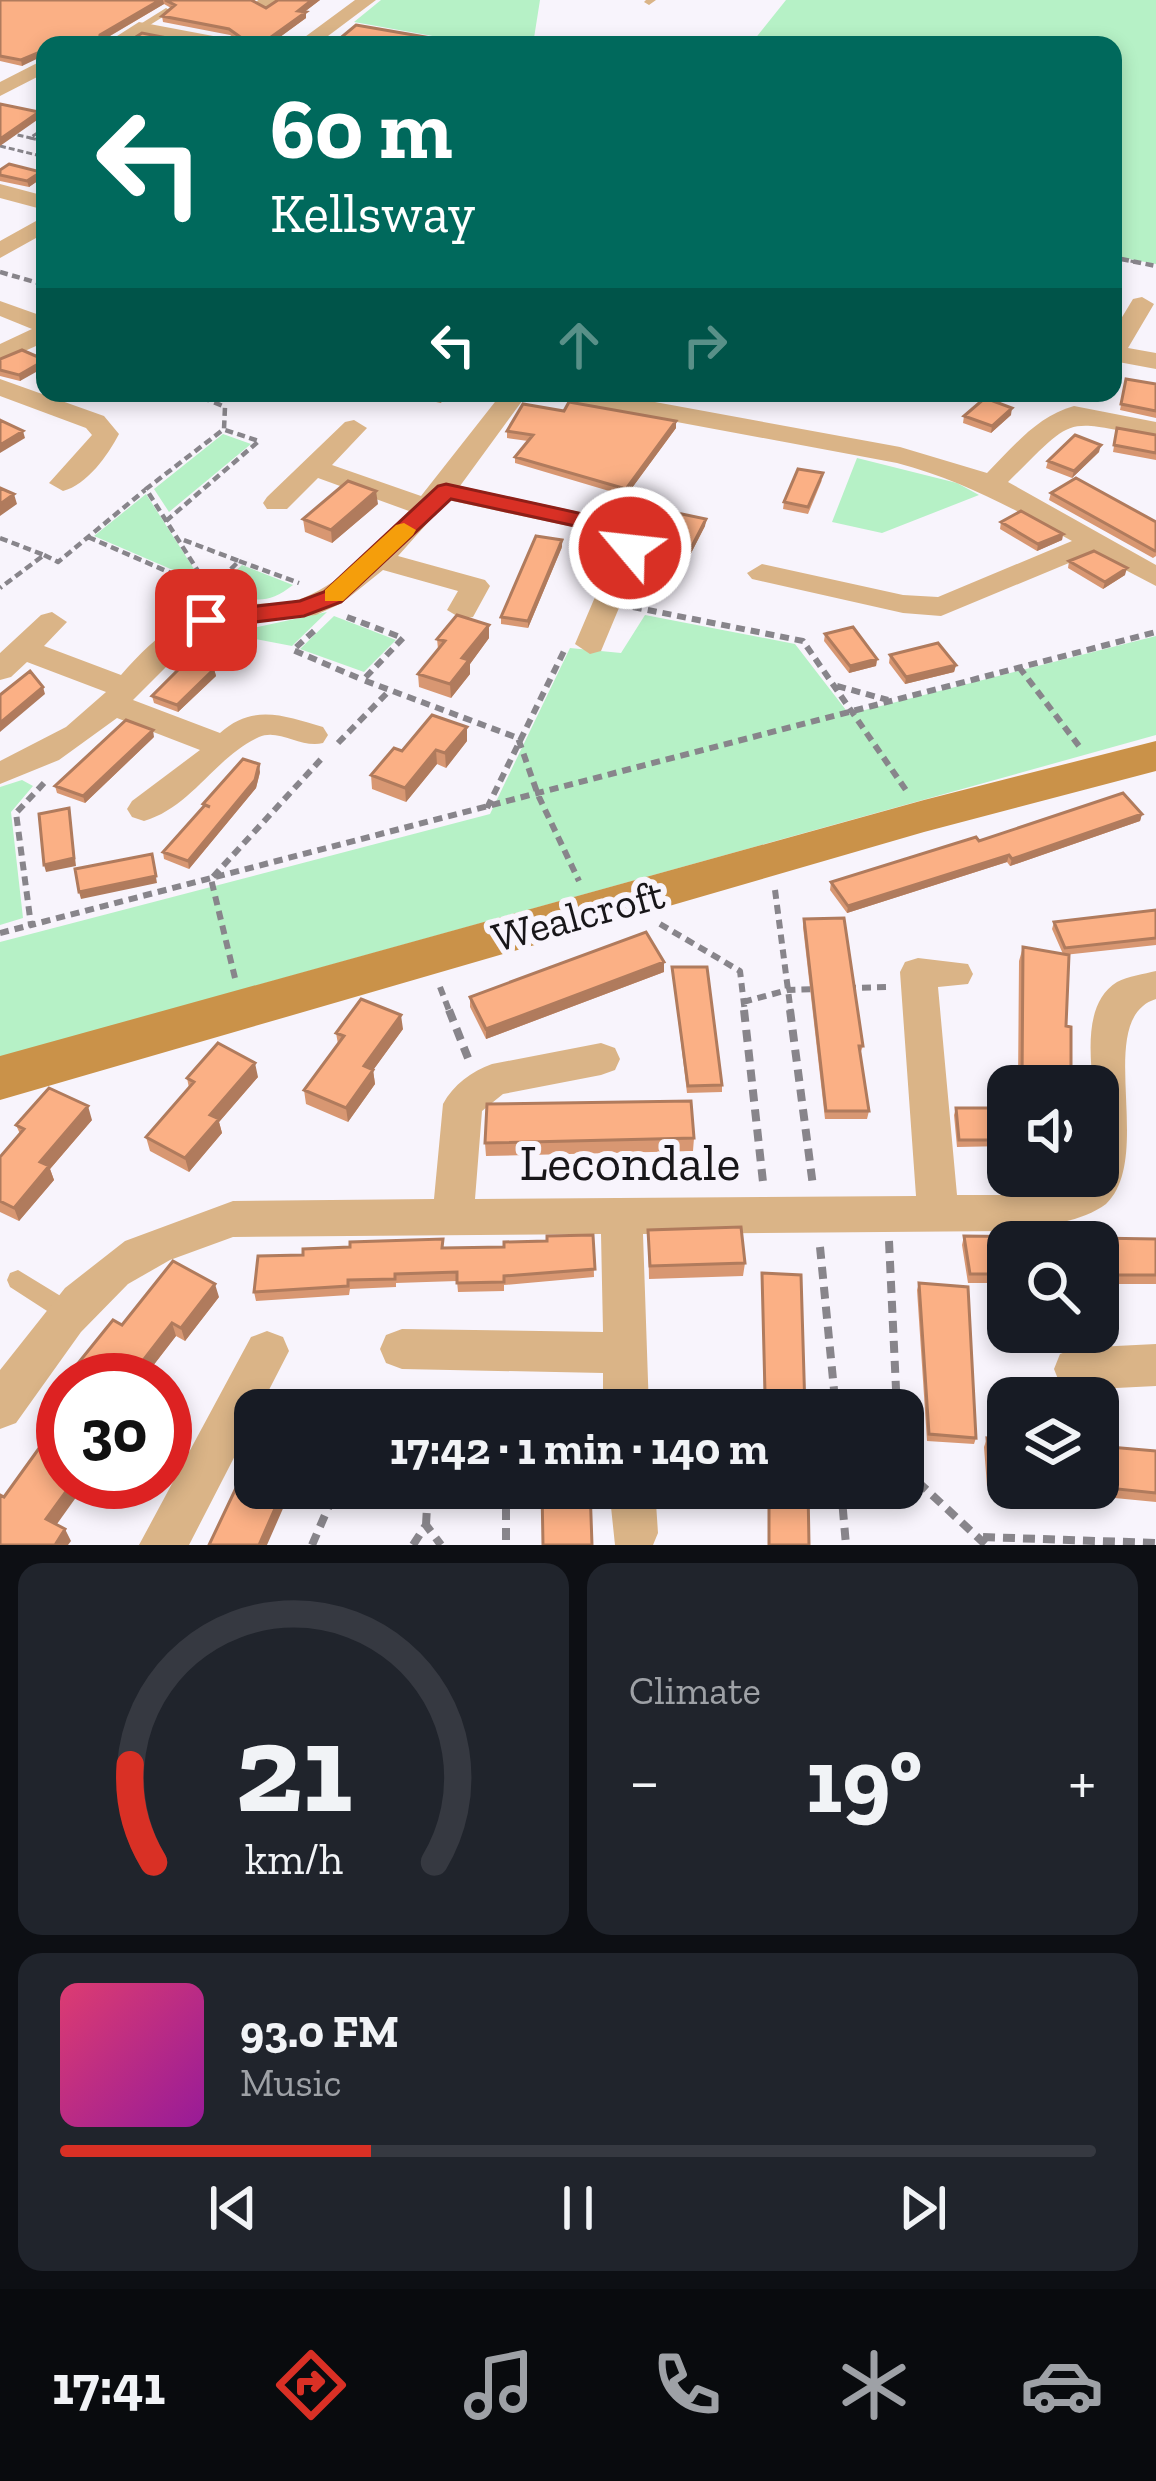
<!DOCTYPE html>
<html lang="en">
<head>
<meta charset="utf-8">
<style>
	:root { --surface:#171b24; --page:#20242c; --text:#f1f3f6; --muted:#9ea1a6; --line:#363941; --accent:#d93025 }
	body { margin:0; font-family:"Zilla Slab",serif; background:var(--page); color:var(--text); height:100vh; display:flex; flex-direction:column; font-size:45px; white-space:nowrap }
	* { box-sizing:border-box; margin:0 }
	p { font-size:39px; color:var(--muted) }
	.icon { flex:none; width:66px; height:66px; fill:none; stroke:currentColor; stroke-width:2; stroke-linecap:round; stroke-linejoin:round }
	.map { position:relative; height:1545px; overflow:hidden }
	.panel { display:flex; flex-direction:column; gap:18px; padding:18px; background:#0d0f14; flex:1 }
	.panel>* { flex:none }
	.guide { position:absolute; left:36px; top:36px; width:1086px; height:366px; border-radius:24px; box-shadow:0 6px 18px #0003; background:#00695c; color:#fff; overflow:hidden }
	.tools { position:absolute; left:987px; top:1065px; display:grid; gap:24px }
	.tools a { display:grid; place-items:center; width:132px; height:132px; border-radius:24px; background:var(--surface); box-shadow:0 6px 18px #0003; font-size:60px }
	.speed { position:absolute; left:36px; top:1353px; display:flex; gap:24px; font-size:60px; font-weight:700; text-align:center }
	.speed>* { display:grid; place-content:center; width:156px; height:156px; border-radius:50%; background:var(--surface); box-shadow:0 6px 18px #0003; line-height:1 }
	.speed .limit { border:18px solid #d22; background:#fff; color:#111 }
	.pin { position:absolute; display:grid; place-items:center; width:102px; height:102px; color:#fff; margin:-51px; border-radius:24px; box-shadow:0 6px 18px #0006 }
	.me { position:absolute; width:132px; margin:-66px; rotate:298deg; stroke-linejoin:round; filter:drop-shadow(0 0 9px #0008) }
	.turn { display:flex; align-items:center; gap:42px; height:252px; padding:0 36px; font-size:54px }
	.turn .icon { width:156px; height:156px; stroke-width:2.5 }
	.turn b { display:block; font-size:84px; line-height:102px }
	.lanes { display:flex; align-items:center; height:114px; padding:0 36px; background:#0003; justify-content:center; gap:60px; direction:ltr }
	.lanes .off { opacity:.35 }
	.big { font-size:90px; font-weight:700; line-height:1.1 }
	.panel .card { flex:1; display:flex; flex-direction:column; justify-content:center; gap:18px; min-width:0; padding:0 42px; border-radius:24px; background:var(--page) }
	.panel .dial { align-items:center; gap:0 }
	.dial svg { height:312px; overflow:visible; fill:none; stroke:var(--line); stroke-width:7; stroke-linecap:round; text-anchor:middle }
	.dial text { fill:var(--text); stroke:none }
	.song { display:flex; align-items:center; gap:36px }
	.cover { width:144px; height:144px; border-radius:18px; background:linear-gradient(135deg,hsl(340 70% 55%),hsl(300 70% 35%)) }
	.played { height:12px; border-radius:6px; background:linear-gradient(90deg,var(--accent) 30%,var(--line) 30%) }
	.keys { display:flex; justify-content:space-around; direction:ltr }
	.heat { display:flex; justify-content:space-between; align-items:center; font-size:66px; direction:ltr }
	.panel .tiles { flex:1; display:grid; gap:18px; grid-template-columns:1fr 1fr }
	.card:last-child { grid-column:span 2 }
	.trip { position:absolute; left:234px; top:1389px; width:690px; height:120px; border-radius:24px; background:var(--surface); box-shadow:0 6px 18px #0003; font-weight:700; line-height:120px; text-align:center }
	.tab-bar { display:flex; height:192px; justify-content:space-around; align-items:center; background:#090b0e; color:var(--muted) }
	.tab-bar .icon { width:84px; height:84px }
	.tab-bar .on { color:var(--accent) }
	.tab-bar b { font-size:54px; color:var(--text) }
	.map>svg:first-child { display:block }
</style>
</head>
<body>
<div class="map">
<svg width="1156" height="1545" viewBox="0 0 1156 1545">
	<rect width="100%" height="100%" fill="#f8f4fc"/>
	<path fill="#b6f1c6" d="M381,0h159l-6,38 42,7h-93l-129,-23z
		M786,0h370v264l-43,-8v-211h-363z
		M223,434l28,10 -82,68 -15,-23z
		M857,458l100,25 22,12 -97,38 -50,-11z
		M146,494l57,89 -109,-47z
		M242,565l51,20c-28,22 -44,16 -75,2z
		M327,612l-35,34 -47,-9 -39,1z
		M645,615l150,29 54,70 307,-78v99l-1156,322v-115l490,-128 80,-166 51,5z
		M334,616l62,24 -32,32 -64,-23z
		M22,780l11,6 -22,26 12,106 -23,7v-138z"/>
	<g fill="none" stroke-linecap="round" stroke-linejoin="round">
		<path stroke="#88858b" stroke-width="3" stroke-dasharray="6 3" stroke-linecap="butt" d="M45,128l-15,10 15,3
			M0,131l31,7
			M0,146l45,11
			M1113,257l22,5"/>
		<path stroke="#88858b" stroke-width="4.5" stroke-dasharray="8 4.5" stroke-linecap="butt" d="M1121,259l35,7
			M0,272l45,13
			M190,393l21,8
			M166,521l93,-80 -34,-11
			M88,537l122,53 29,-29 -58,-22
			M0,538l44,17 -44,33
			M44,555l14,7 87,-72
			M239,561l60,22
			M216,592l-6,-2 -64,-101 78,-60 1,-22 -14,-6 7,-8"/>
		<path stroke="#88858b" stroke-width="6" stroke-dasharray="9 6" stroke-linecap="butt" d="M210,589l6,3
			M633,607l170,34 105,152
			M347,617l56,21 -40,42 155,58 20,57 41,86
			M314,631l-21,19 70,30
			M1019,667l60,79
			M837,686l51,14
			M338,743l52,-53
			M44,783l-28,30 15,112 1125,-293
			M487,808l78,-159
			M775,890l16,123
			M660,924l80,47 5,42
			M0,933l31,-8
			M235,978l-24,-99 113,-123
			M440,987l10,26
			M847,988l41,-1
			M743,1002l45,-12 28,-1"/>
		<path stroke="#88858b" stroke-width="8" stroke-dasharray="12 8" stroke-linecap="butt" d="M449,1010l19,48
			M744,1010l19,172
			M790,1010l23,176
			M889,1241l8,169
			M820,1247l16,163
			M903,1468l83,77
			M506,1488v57
			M841,1488l5,57
			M426,1525l2,-37
			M983,1537l173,6
			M312,1545l23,-53 41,-4
			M413,1545l13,-20 15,20"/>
		<path fill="#dab487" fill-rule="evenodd" d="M646,0h10l-7,5 -5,-3z
			M166,8l5,3 -2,2 -27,17 -8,-2z
			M18,1270l59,36 3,7 -3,7 -8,3 -8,-3 -51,-33 -3,-7 3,-7z"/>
		<path fill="#dab487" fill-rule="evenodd" d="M258,0h21l-15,10 -9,-6z
			M355,0h21l-60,45h-22z
			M139,22l90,17 10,6h-40l-57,-11 -16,11h-23z
			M45,59v14l-45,23v-14z
			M0,184l45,12v14l-45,-12z
			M45,216v17l-45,25v-17z
			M1142,297l12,7 -26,44 28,5v16l-43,-8v-29l20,-33z
			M0,301l45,16v25l-45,20v-18l32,-15 -32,-13z
			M0,379l104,37 15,18c-11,21 -32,51 -56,57l-14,-8 43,-48 -6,-7 -86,-32z
			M502,393h26l-68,93 156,34 28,28 -43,103 -11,3 -15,-10 40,-94 -19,-18 -148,-32 -50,56 87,24 5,6 -17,31 -11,2 -15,-9 11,-19 -75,-21 -41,33 -26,12 -100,12 -18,8 -65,65 87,33c33,-30 65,-17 103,-6l5,8 -5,8c-21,6 -44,-15 -64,-6 -43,19 -67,70 -115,84l-12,-4 -5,-8 5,-8 68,-51 -83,-32 -58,42 -59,24v-23l66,-34 40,-35 -79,-30 -16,15 -11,3v-27l41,-38 11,-3 15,10 -23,24 77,29c37,-42 69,-68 126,-71 18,-1 38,1 56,-6 44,-18 74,-54 106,-87l-91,-33 -31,31h-20l-4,-6 4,-6 78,-75 9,-2 13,8 -35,37 89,31z
			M551,393h55l294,54 87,26c26,-26 50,-57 87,-67l82,16v16c-95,-19 -79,-24 -148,44l148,83v21l-63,-33 -152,63 -38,-3 -151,-34 -5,-6 15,-9 141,31 35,2 134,-56c-58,-32 -110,-61 -175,-78l-333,-62z
			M918,958l50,6 5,10 -5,10 -30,3 19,208h49l92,-19v-90h-5c-3,-32 -9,-84 24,-104 11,-6 27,-8 39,-11v28c-64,20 0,157 -50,205 -27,20 -68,22 -100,27l-363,3 6,176h-46v-37l-201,-4 -16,-6 -6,-14 6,-14 16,-6 201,3 -2,-98 -368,3 -63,23 -42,24 -47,48 -65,91 -16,6v-59l65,-82 60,-47 108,-40 201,-2 9,-95c10,-19 29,-33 49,-40l109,-21 14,5 5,11 -5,11 -14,5 -98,19 -21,17 -7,88 441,-3 -16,-224 5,-10z
			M267,1331l16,6 6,14 -100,194h-50l112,-208z
			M1156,1344v42l-80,4 -16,-6 -6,-15 6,-15 16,-6z
			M609,1488h46l3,45 -5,12h-38z"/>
		<path fill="#ca9249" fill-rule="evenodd" d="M1156,741v30l-232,61 -924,268v-44l924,-256z"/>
	</g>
	<path fill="#d89772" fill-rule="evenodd" d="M0,0h254l12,8 12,-8h42l-16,12 2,6 -37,27h-224l-23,21 -22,-5zM164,4l7,4 -9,8 1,6 67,13 10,7 -2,2 -138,-2z
		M0,170l42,8 -13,9 -29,-6z
		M45,358l-25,23 -20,-5v-17z
		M1126,379l30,5v34l-36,-8z
		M401,393h46l-6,10 -40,-8z
		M631,393h38l-3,6z
		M1011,415l-20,18 -28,-10 1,-7z
		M676,428l-50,68 -111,-33v-6l13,-16 -21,-3v-7z
		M1117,428l39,7v25l-43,-8z
		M1099,452l-27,26 -26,-10 2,-7z
		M822,480l-14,34 -25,-5 1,-7z
		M1051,493l105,29v34l-3,2 -104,-58z
		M378,504l-46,39 -27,-11 -2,-13z
		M706,519l-1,7 -34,66 -30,-6v-7z
		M1001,522l62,12 -1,6 -25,11 -37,-22z
		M562,547l-34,81 -27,-4v-7z
		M1069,561l56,14 -22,14 -35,-21z
		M825,634l52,25 -1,7 -27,7 -25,-32z
		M489,638l-19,26v10l-19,24 -32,-11 -1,-13 20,-25 -1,-10z
		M890,655l66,10 -2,7 -49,12 -16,-21z
		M214,669l2,7 -38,36 -24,-9 -2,-7z
		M154,737l-69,66 -28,-10 -2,-7z
		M467,741l-21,27 -9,-4 -31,38 -34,-13 -1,-14 31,-24z
		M260,772l-4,16 -67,81 -25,-10 -1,-7 40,-45v-3z
		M1142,814l-2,7 -130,45 -3,-4 -160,51 -17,-23 1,-8 148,-41z
		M1156,910v35l-92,10 2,71 5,60h-53l1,-125 4,-14 40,7 -11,-25 2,-7z
		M804,919l59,127 -3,8 9,57 -2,8h-42l-22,-192z
		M672,967l50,118v7l-35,1z
		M664,972l-178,67 -16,-32v-10z
		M403,1029l-30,41 2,14 -27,38 -42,-18 -2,-14 34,-46 -2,-11z
		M258,1077l-39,45 3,11 -33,39 -39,-21 -4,-14 43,-49 -2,-10z
		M956,1108h52v38l-51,1 -3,-32z
		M92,1120l-42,49 4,11 -35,41 -19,-9v-55l20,-23 -4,-9z
		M694,1138l-1,13 -207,5 -1,-13z
		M648,1230l97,33 -2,13 -94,3z
		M593,1235l1,42 -90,8v6l-46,1 -1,-11 -61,2v4l-46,2 -1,6 -93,6 -2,-9 189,-44 61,-1z
		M964,1236l192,3v45h-58v-42h-90v41h-40l-6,-38z
		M762,1273l43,137h-37v-10h-4z
		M919,1283l57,155 -2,6 -47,-3 -10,-151z
		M219,1297l-34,44 -9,-5 -34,44 -62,-1 -5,-12 47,-42z
		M987,1438l21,2v48l-21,-2 -3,-39z
		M1098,1446l58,5v51l-145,-14h87z"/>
	<path fill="#b07b5d" d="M160,0h3l1,4 -63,37 -2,4 1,-10z
		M312,0h8l-22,17v-6z
		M306,12v6l-37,27h-9z
		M45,49v6l-23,11 -1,-6z
		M39,112l1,6 -40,28v-7z
		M41,172l1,6 -13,9 -2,-6z
		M45,360v7l-25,14 -1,-6z
		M1012,408l-1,7 -20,18 1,-7z
		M676,421v7l-50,68v-7z
		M23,431l2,7 -25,15v-8z
		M1101,445l-2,7 -27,26 2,-7z
		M376,491l2,13 -46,39 -1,-13z
		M14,494l3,10 -17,12v-12z
		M706,519l-1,7 -34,66 1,-7z
		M1063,534l-1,6 -25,11 1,-7z
		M562,540v7l-34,81v-7z
		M1127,568l-2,7 -22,14 2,-7z
		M489,625v13l-19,26v10l-19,24 -1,-14 12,-26z
		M877,659l-1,7 -27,7 1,-7z
		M956,665l-2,7 -49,12 1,-7z
		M214,669l2,7 -38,36 -1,-7z
		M43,687l2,7 -45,38v-9z
		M467,727v14l-21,27 -1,-15z
		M153,730l1,7 -69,66 -2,-7z
		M436,750l1,14 -31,38 -1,-14z
		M259,764l1,8 -4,16 -67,81 -1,-8z
		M69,808l7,58 -30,6 -2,-7z
		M1142,814l-2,7 -130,45 2,-7z
		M152,854l5,29 -76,16 -2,-7z
		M1009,855l-2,7 -160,51 1,-7z
		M664,962v10l-178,67v-10z
		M401,1015l2,14 -37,51 -2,-14z
		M255,1063l3,14 -39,45 3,11 -33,39 -4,-14 25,-43z
		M373,1070l2,14 -27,38 -2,-14z
		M88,1106l4,14 -42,49 4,11 -35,41 -5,-13 26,-46z
		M215,1284l4,13 -34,44 -4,-13z
		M172,1323l4,13 -34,44h-14z
		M73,1482h14l-35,49 -6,-12z
		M284,1488h8l-25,57h-8z
		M65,1529l6,12 -3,4h-13z"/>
	<path fill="#fbb085" stroke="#b07b5d" stroke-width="3" d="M0,0h160l-60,35 -1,7 26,2 17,-11 56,11h40l5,-5 -14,-10 -67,-13 13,-11 -10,-5h86l15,8 12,-8h34l-14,11 8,1 -46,33h-215v5l-24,10 -21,-4z
		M356,25l92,16 -5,4h-111z
		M0,104l39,8 -39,27z
		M9,164l32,8 -14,9 -27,-6v-5z
		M22,350l23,10 -26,15 -19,-5v-11z
		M1126,379l30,5v27l-35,-7z
		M985,398l27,10 -20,18 -28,-10z
		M569,402l107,19 -50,68 -111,-32 18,-22 -26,-4 16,-27 41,7z
		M0,420l23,11 -23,14z
		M1117,428l39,7v18l-42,-8z
		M1075,435l26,10 -27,26 -26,-10z
		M798,469l25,4 -15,34 -24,-5z
		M1076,478l80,44v28l-1,1 -104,-58z
		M348,481l28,10 -45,39 -28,-11z
		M0,488l14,6 -14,10z
		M1021,511l42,23 -25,10 -37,-22z
		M677,513l29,6 -34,66 -31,-6z
		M536,536l26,4 -34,81 -27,-4z
		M1094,551l33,17 -22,14 -36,-21z
		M457,615l32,10 -27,33 7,2 -19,24 -32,-10 27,-33 -8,-2z
		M853,627l24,32 -27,7 -25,-32z
		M938,643l18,22 -50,12 -16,-22z
		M188,660l26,9 -37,36 -25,-9z
		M30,671l13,16 -43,36v-28z
		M432,715l35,12 -22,26 -9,-3 -31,38 -34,-13 23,-27 8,3z
		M126,720l27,10 -70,66 -28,-10z
		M243,759l16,5 -4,16 -67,81 -25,-9 42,-47 5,2 -7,-3z
		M1123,793l19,21 -130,45 -3,-4 -161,51 -17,-24 145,-45 3,4z
		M69,808l5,50 -30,7 -5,-51z
		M152,854l4,22 -77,16 -4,-23z
		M1156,910v28l-91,10 -11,-26z
		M844,918l19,128h-4l10,65h-43l-22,-192z
		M646,932l18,30 -178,67 -16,-32z
		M1023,947l46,8 -3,71 5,1v59h-35l-14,-2z
		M672,967h35l15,118 -34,1z
		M361,999l40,16 -37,51 9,4 -27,38 -42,-18 40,-54 -8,-3z
		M218,1043l37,20 -45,52 9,4 -34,39 -39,-21 48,-55 -7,-4z
		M49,1088l39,18 -48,56 9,4 -35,42 -14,-7v-44l24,-28 -8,-4z
		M691,1101l3,37 -209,5 2,-39z
		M956,1108h52v32h-49z
		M741,1227l4,36 -95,3 -2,-36z
		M593,1235l2,34 -91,7v6l-47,1v-11l-62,2v5l-47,1v6l-94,6 4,-36 45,-1v-6l47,-2v-5l93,-3 -1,9 62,-1v-5l43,-1v-5z
		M964,1236l192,3v36h-58v-33h-90v32h-38z
		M173,1261l42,23 -34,44 -9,-5 -44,57h-40l3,-4 -16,-9 38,-47 9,5z
		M762,1273l39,2 4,135h-36v-17h-4z
		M919,1283l49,4 8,151 -47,-4z
		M329,1397l199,2v11h-201z
		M63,1415v67h10l-27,37 19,10 -10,16h-55v-50l4,2z
		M987,1438l21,2v38l-18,-2z
		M1098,1446l58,5v42l-58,-6z
		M255,1448v40h29l-25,57h-50z
		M542,1488h48l2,57h-49z
		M769,1488h39l1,57h-40z"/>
	<path fill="#d93025" stroke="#8d1f18" stroke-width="3" d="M446,484l169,37 27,27 -3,5h-17l-24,-22 -147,-32 -110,103 -37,14 -98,12 -12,-8 12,-8 94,-11 24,-9 114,-106z"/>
	<path fill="#f59e0b" d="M404,523l12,7 -3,5 -70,66h-18v-11l71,-65z"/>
	<g text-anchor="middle" stroke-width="12" stroke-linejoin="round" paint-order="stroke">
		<g font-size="42" fill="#181619" stroke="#f8f4fc">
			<text transform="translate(578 915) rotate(-15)" y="15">Wealcroft</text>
		</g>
		<g font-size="51" fill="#181619" stroke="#f8f4fc">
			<text x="630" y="1180">Lecondale</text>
		</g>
	</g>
</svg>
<div class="tools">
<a><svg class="icon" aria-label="sound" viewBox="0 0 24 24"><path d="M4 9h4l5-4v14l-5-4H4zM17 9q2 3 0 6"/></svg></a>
<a><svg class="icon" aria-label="search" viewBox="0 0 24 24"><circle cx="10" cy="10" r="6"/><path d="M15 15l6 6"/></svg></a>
<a><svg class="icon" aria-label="layers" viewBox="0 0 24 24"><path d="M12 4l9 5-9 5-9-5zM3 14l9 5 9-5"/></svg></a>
</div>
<div class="speed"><div class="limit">30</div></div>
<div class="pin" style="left:206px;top:620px;background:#d93025"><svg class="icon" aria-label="arrive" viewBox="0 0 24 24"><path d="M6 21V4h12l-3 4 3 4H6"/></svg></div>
<svg class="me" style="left:630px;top:548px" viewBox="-20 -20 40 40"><circle r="17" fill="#d93025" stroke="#fff" stroke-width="3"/><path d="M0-11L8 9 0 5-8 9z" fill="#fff"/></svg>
<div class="trip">17:42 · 1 min · 140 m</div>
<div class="guide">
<div class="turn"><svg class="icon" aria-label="left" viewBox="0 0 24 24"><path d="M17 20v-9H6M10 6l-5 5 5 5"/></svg><div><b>60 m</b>Kellsway</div></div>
<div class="lanes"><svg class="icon" aria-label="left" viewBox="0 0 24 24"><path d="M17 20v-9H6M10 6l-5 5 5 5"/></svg><svg class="icon off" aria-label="ahead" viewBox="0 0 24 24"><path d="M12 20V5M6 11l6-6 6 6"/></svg><svg class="icon off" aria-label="right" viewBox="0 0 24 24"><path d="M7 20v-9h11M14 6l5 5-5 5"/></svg></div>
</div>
</div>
<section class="panel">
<div class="tiles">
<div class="card dial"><svg viewBox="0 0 100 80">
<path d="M14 69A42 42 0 1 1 86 69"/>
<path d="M14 69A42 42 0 0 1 8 44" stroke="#d93025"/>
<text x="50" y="56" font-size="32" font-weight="700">21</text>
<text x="50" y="72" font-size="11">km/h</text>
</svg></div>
<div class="card"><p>Climate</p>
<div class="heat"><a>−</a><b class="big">19°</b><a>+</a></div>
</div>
<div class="card">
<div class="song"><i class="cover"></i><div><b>93.0 FM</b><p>Music</p></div></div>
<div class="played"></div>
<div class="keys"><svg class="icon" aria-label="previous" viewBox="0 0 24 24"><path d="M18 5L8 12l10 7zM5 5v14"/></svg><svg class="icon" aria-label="pause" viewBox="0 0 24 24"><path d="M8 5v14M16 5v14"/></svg><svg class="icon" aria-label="next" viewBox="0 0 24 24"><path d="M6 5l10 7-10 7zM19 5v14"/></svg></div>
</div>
</div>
</section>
<nav class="tab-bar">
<b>17:41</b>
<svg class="icon on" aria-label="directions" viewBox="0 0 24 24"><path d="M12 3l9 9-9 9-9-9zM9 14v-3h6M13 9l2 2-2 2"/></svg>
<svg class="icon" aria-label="music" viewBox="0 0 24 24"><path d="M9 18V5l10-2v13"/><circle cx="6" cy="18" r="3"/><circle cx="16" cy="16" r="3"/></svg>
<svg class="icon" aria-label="phone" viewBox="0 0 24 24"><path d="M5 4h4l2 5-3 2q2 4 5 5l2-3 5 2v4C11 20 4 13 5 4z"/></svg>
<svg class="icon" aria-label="climate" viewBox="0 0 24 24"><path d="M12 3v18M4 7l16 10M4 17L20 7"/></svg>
<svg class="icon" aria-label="car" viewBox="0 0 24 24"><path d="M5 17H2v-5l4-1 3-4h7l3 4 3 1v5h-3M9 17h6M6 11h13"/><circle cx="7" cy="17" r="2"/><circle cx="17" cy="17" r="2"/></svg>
</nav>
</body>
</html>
